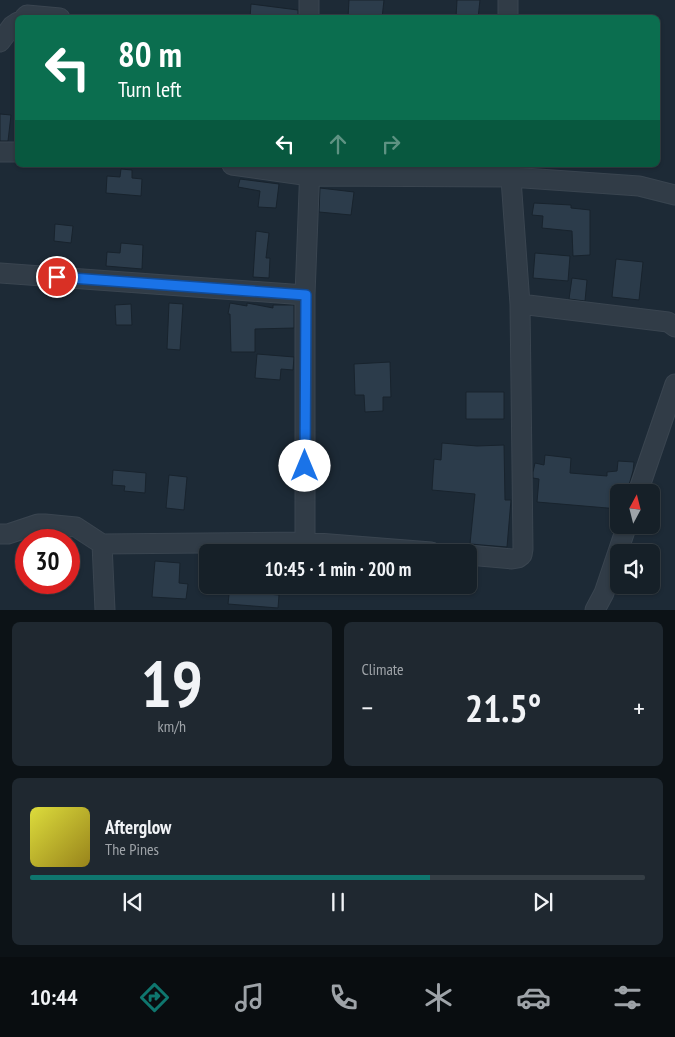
<!DOCTYPE html>
<html lang="en">
<head>
<meta charset="utf-8">
<style>
	:root { --surface:#162028; --page:#1f2830; --text:#f1f3f6; --muted:#9ea3a8; --line:#353e45; --accent:#0f766e }
	body { margin:0; font-family:"PT Sans Narrow",sans-serif; background:var(--page); color:var(--text); height:100vh; display:flex; flex-direction:column; font-size:19px; white-space:nowrap }
	* { box-sizing:border-box; margin:0 }
	p { font-size:16px; color:var(--muted) }
	.icon { flex:none; width:28px; height:28px; fill:none; stroke:currentColor; stroke-width:2; stroke-linecap:round; stroke-linejoin:round }
	.map { position:relative; height:610px; overflow:hidden }
	.drawer { display:flex; flex-direction:column; gap:12px; padding:12px; background:#0c1216; flex:1 }
	.drawer>* { flex:none }
	.top-card { position:absolute; left:15px; top:15px; width:645px; height:152px; border-radius:8px; box-shadow:0 1px 4px #0004,0 0 0 1px var(--line); background:#0b6e4f; color:#fff; overflow:hidden }
	.needle { width:32px; rotate:7deg }
	.buttons { position:absolute; left:610px; top:484px; display:grid; gap:10px }
	.buttons a { display:grid; place-items:center; width:50px; height:50px; border-radius:8px; background:var(--surface); box-shadow:0 1px 4px #0004,0 0 0 1px var(--line); font-size:25px }
	.speed { position:absolute; left:15px; top:529px; display:flex; gap:10px; font-size:25px; font-weight:700; text-align:center }
	.speed>* { display:grid; place-content:center; width:65px; height:65px; border-radius:50%; background:var(--surface); box-shadow:0 1px 4px #0004,0 0 0 1px var(--line); line-height:1 }
	.speed .limit { border:8px solid #d22; background:#fff; color:#111 }
	.pin { position:absolute; display:grid; place-items:center; width:42px; height:42px; color:#fff; margin:-21px; border:2px solid #fff; border-radius:50%; box-shadow:0 1px 5px #0007 }
	.me { position:absolute; width:55px; margin:-28px; rotate:0deg; stroke-linejoin:round; filter:drop-shadow(0 0 4px #0008) }
	.turn { display:flex; align-items:center; gap:18px; height:105px; padding:0 20px; font-size:22px }
	.turn .icon { width:65px; height:65px; stroke-width:2.5 }
	.turn b { display:block; font-size:35px; line-height:42px }
	.lanes { display:flex; align-items:center; height:48px; padding:0 20px; background:#0003; justify-content:center; gap:25px; direction:ltr }
	.lanes .off { opacity:.35 }
	.big { font-size:38px; font-weight:600; line-height:1.1 }
	.drawer .widget { flex:1; display:flex; flex-direction:column; justify-content:center; gap:8px; min-width:0; padding:0 18px; border-radius:8px; background:var(--page) }
	.drawer .dial { align-items:center; gap:0 }
	.dial b { font-size:65px; line-height:1 }
	.song { display:flex; align-items:center; gap:15px }
	.cover { width:60px; height:60px; border-radius:8px; background:linear-gradient(135deg,hsl(60 70% 55%),hsl(50 70% 35%)) }
	.played { height:5px; border-radius:2px; background:linear-gradient(90deg,var(--accent) 65%,var(--line) 65%) }
	.keys { display:flex; justify-content:space-around; direction:ltr }
	.heat { display:flex; justify-content:space-between; align-items:center; font-size:28px; direction:ltr }
	.drawer .tiles { flex:1; display:grid; gap:12px; grid-template-columns:1fr 1fr }
	.widget:last-child { grid-column:span 2 }
	.trip { position:absolute; left:199px; top:544px; width:278px; height:50px; border-radius:8px; background:var(--surface); box-shadow:0 1px 4px #0004,0 0 0 1px var(--line); font-weight:600; line-height:50px; text-align:center }
	.tabs { display:flex; height:80px; justify-content:space-around; align-items:center; background:#090d10; color:var(--muted) }
	.tabs .icon { width:35px; height:35px }
	.tabs .active { color:var(--accent) }
	.tabs b { font-size:22px; color:var(--text) }
	.map>svg:first-child { display:block }
</style>
</head>
<body>
<div class="map">
<svg width="675" height="610" viewBox="0 0 675 610">
	<rect width="100%" height="100%" fill="#1d2a36"/>
	<path fill="#2c3c4b" stroke="#18232d" d="M349,0h35l-2,18h-34z
		M457,0h23l-2,18h-22z
		M251,4l47,6v8h-48z
		M0,114l11,1 -3,26h-8z
		M121,169l11,1v8l10,1 -1,17 -35,-3 1,-17 13,1z
		M240,179l39,5 -3,24 -18,-1 2,-16 -22,-4z
		M320,188l34,4 -3,23 -32,-3z
		M534,203l37,2v3l19,2v45l-17,1 -1,-25 -30,-3 1,-12 -11,-1z
		M55,224l18,2 -2,17 -17,-2z
		M256,231l13,2 -3,25h4l-1,20 -16,-1z
		M121,243l22,2 -1,24 -36,-3 1,-14 13,1z
		M535,253l35,3 -2,25 -35,-3z
		M616,259l27,3 -4,38 -27,-3z
		M572,278l15,2 -2,21 -16,-2z
		M169,303l14,1 -3,46 -13,-1z
		M230,303l17,3v-3l26,5v-3h21v23l-39,1v23h-24l-1,-38h-2z
		M131,304l1,21h-16l-1,-20z
		M257,354l37,3 -1,13 -12,-1 -1,11 -25,-2z
		M390,362l1,35h-8v14l-18,1 -1,-17h-9l-1,-31z
		M466,392h38v27h-38z
		M442,443l35,3 27,-1 1,55h6l-4,47 -37,-3 5,-50 -43,-4 2,-31 7,1z
		M545,455l26,3 -1,15 37,3v-4l10,-1 1,-10 16,1 -1,9 -6,21h-8v17l-82,-7 2,-23 -6,-1v-6l2,-9 9,2z
		M113,470l33,3 -1,20 -21,-2 1,-5 -13,-1z
		M169,475l18,2 -3,33 -18,-2z
		M155,561l25,2 -1,20 9,1 -2,15 -34,-2z
		M230,585h38l-1,9 12,1 -1,13 -50,-4z"/>
	<g fill="none" stroke-linecap="round" stroke-linejoin="round">
		<g stroke="#3a4550" stroke-width="21">
			<path id="minor" d="M309,0v18
				M508,0v18
				M24,18l3,-3 33,3
				M0,42l12,-16 6,-4
				M0,152h18
				M232,165l78,11 200,1 129,9 36,9
				M0,273l305,22
				M520,304l148,18 7,5
				M638,492l37,-108
				M0,534h8l30,-10h7l31,3 26,17 203,-2 126,10
				M305,542v-247l5,-130
				M102,544l3,66
				M468,555l44,4 6,-1 4,-3 1,-6 -3,-245 -10,-139
				M595,610l9,-17 23,-68"/>
		</g>
		<use href="#minor" stroke="#313c47" stroke-width="19"/>
	</g>
	<g fill="none" stroke-linecap="round" stroke-linejoin="round">
		<g stroke="#114b97" stroke-width="12">
			<path id="route" d="M57,277l249,18 -1,171"/>
		</g>
		<use href="#route" stroke="#1a73e8" stroke-width="9"/>
	</g>
</svg>
<div class="buttons">
<a><svg class="needle" viewBox="-14 -14 28 28"><path d="M0-13l5 13h-10z" fill="#e53935"/><path d="M0 13l5-13h-10z" fill="#9ea3a8"/></svg></a>
<a><svg class="icon" aria-label="sound" viewBox="0 0 24 24"><path d="M4 9h4l5-4v14l-5-4H4zM17 9q2 3 0 6"/></svg></a>
</div>
<div class="speed"><div class="limit">30</div></div>
<div class="pin" style="left:57px;top:277px;background:#d93025"><svg class="icon" aria-label="arrive" viewBox="0 0 24 24"><path d="M6 21V4h12l-3 4 3 4H6"/></svg></div>
<svg class="me" style="left:305px;top:466px" viewBox="-20 -20 40 40"><circle r="19" fill="#fff"/><path d="M0-13L10 11 0 6-10 11z" fill="#1a73e8"/></svg>
<div class="trip">10:45 · 1 min · 200 m</div>
<div class="top-card">
<div class="turn"><svg class="icon" aria-label="left" viewBox="0 0 24 24"><path d="M17 20v-9H6M10 6l-5 5 5 5"/></svg><div><b>80 m</b>Turn left</div></div>
<div class="lanes"><svg class="icon" aria-label="left" viewBox="0 0 24 24"><path d="M17 20v-9H6M10 6l-5 5 5 5"/></svg><svg class="icon off" aria-label="ahead" viewBox="0 0 24 24"><path d="M12 20V5M6 11l6-6 6 6"/></svg><svg class="icon off" aria-label="right" viewBox="0 0 24 24"><path d="M7 20v-9h11M14 6l5 5-5 5"/></svg></div>
</div>
</div>
<section class="drawer">
<div class="tiles">
<div class="widget dial"><b>19</b><p>km/h</p></div>
<div class="widget"><p>Climate</p>
<div class="heat"><a>−</a><b class="big">21.5°</b><a>+</a></div>
</div>
<div class="widget">
<div class="song"><i class="cover"></i><div><b>Afterglow</b><p>The Pines</p></div></div>
<div class="played"></div>
<div class="keys"><svg class="icon" aria-label="previous" viewBox="0 0 24 24"><path d="M18 5L8 12l10 7zM5 5v14"/></svg><svg class="icon" aria-label="pause" viewBox="0 0 24 24"><path d="M8 5v14M16 5v14"/></svg><svg class="icon" aria-label="next" viewBox="0 0 24 24"><path d="M6 5l10 7-10 7zM19 5v14"/></svg></div>
</div>
</div>
</section>
<nav class="tabs">
<b>10:44</b>
<svg class="icon active" aria-label="directions" viewBox="0 0 24 24"><path d="M12 3l9 9-9 9-9-9zM9 14v-3h6M13 9l2 2-2 2"/></svg>
<svg class="icon" aria-label="music" viewBox="0 0 24 24"><path d="M9 18V5l10-2v13"/><circle cx="6" cy="18" r="3"/><circle cx="16" cy="16" r="3"/></svg>
<svg class="icon" aria-label="phone" viewBox="0 0 24 24"><path d="M5 4h4l2 5-3 2q2 4 5 5l2-3 5 2v4C11 20 4 13 5 4z"/></svg>
<svg class="icon" aria-label="climate" viewBox="0 0 24 24"><path d="M12 3v18M4 7l16 10M4 17L20 7"/></svg>
<svg class="icon" aria-label="car" viewBox="0 0 24 24"><path d="M5 17H2v-5l4-1 3-4h7l3 4 3 1v5h-3M9 17h6M6 11h13"/><circle cx="7" cy="17" r="2"/><circle cx="17" cy="17" r="2"/></svg>
<svg class="icon" aria-label="filters" viewBox="0 0 24 24"><path d="M4 7h16M4 17h16"/><circle cx="9" cy="7" r="2"/><circle cx="15" cy="17" r="2"/></svg>
</nav>
</body>
</html>
